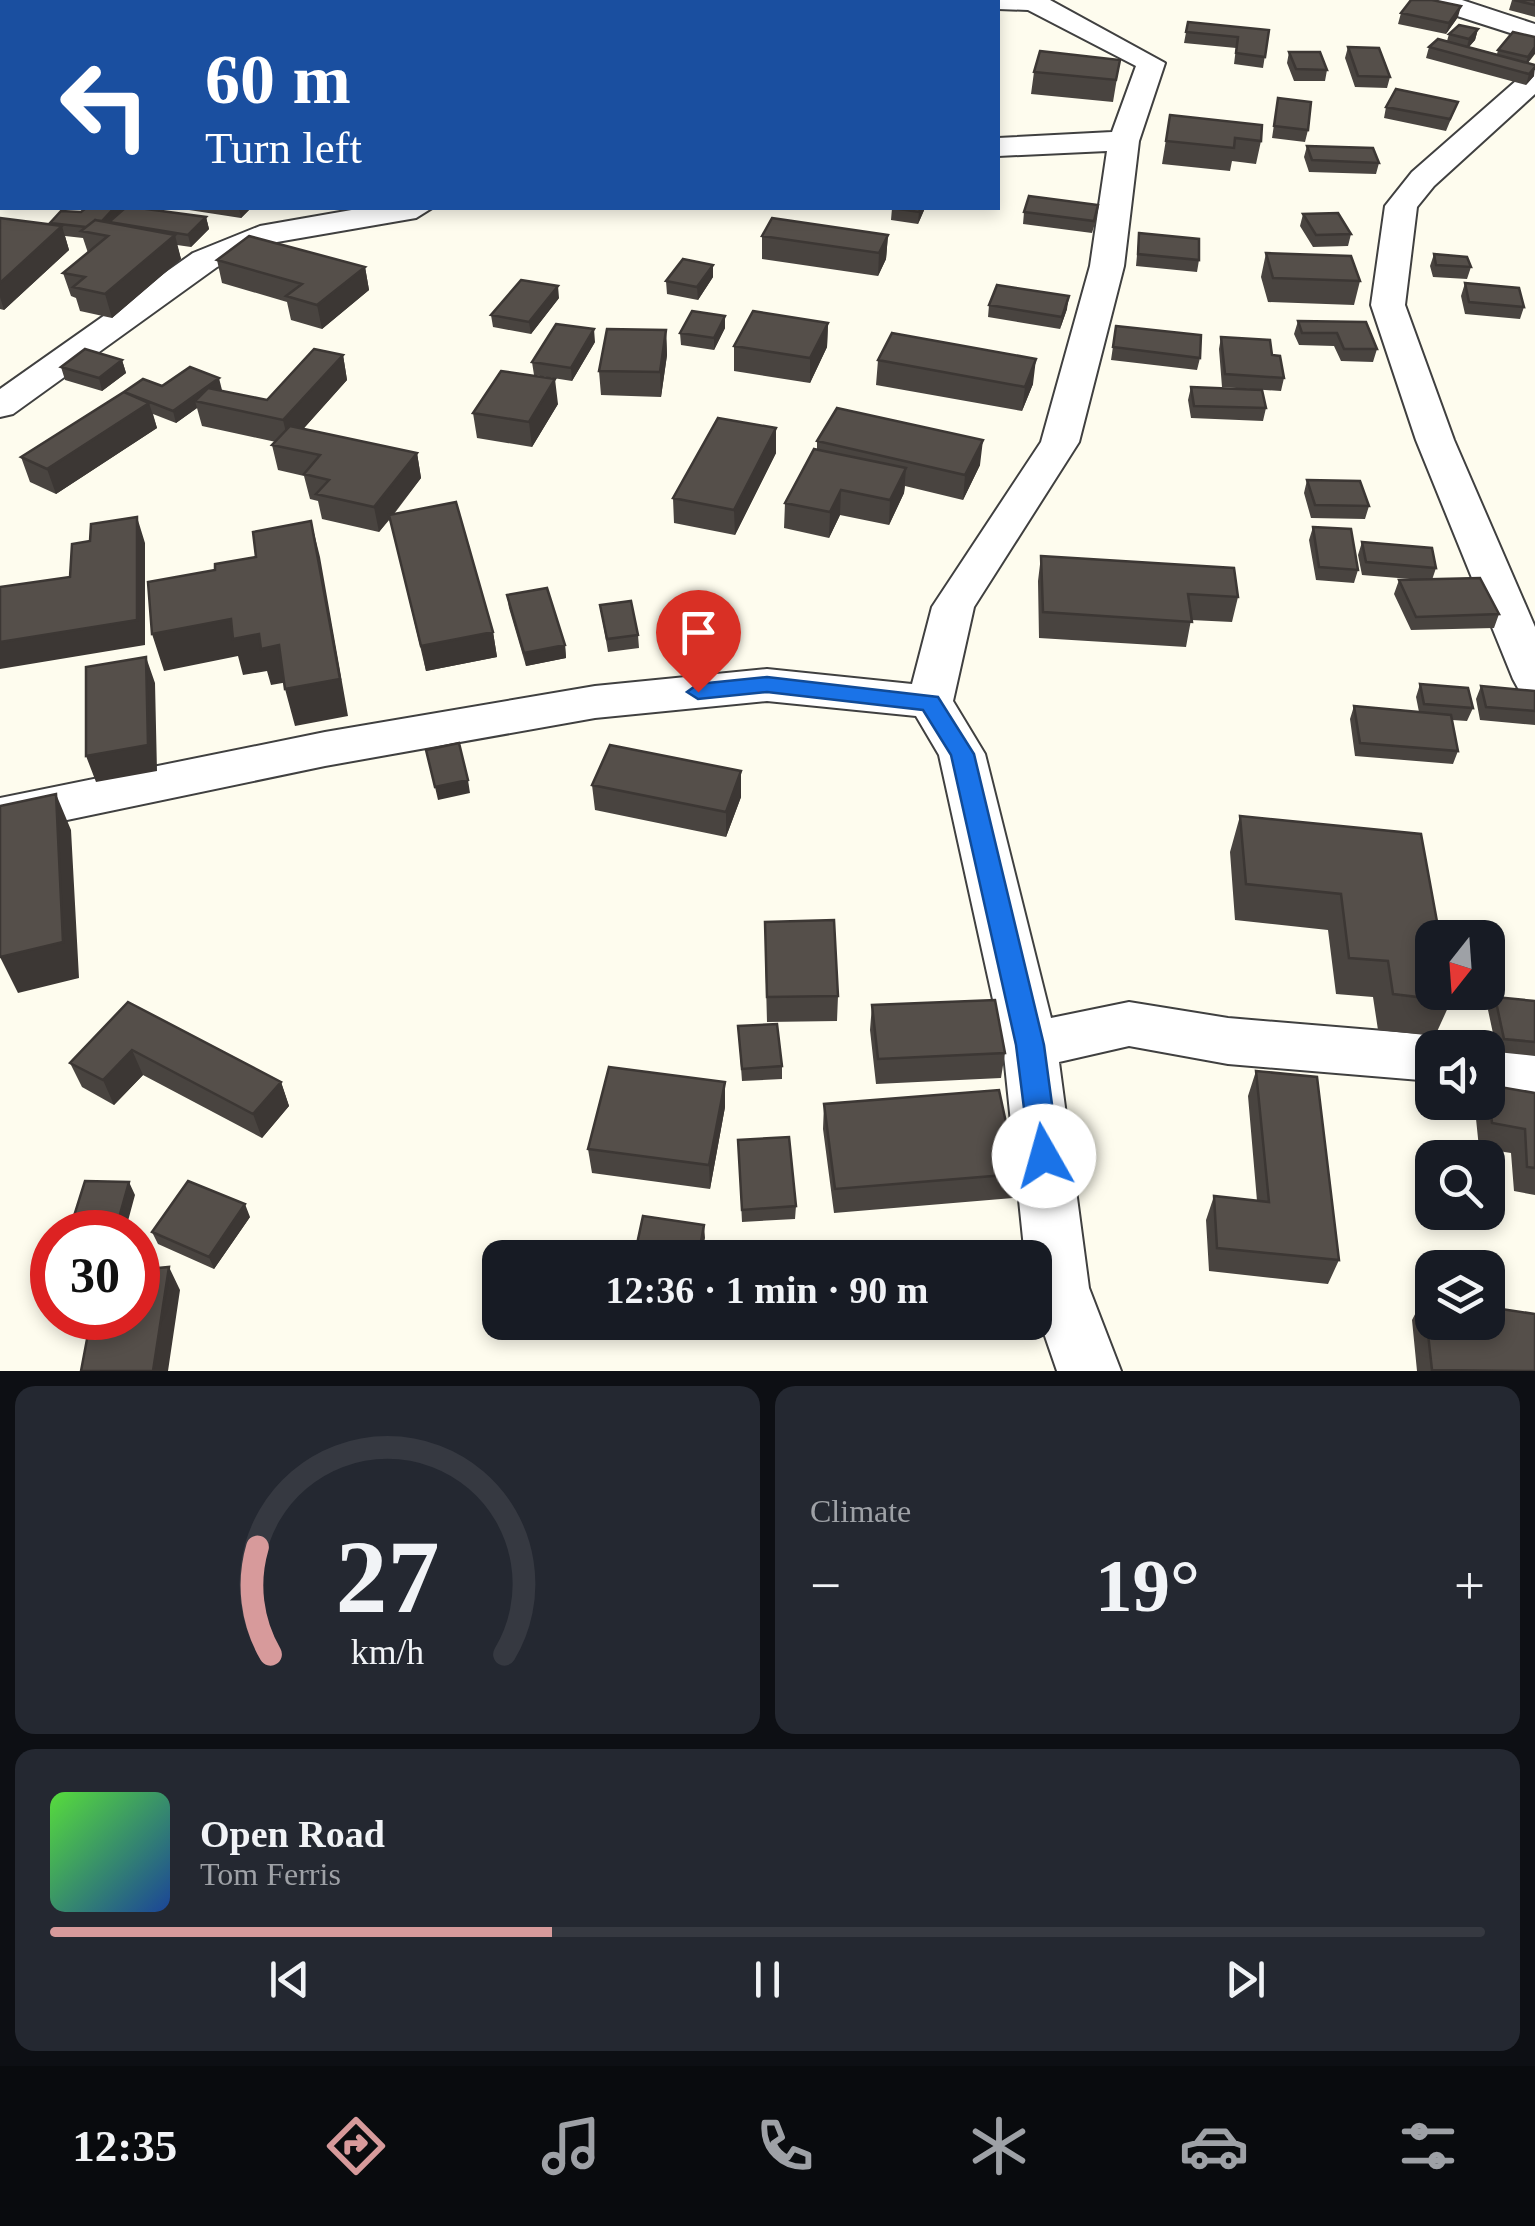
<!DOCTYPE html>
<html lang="en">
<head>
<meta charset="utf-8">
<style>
	:root { --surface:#171b24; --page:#242831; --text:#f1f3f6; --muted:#9ea1a6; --line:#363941; --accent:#d79a9b }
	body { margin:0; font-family:"Times New Roman",serif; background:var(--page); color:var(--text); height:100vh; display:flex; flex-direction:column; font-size:38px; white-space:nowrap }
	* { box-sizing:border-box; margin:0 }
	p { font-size:32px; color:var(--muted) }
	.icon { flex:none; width:55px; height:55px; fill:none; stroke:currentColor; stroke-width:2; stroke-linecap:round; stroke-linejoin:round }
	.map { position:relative; height:1371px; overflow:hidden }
	.panel { display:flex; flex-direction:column; gap:15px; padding:15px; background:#0d0f14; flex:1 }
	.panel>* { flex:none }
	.guide { position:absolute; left:0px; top:0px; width:1000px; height:210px; box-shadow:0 5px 15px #0003; background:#1a4fa0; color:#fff; overflow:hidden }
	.needle { width:65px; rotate:197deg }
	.buttons { position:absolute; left:1415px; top:920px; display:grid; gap:20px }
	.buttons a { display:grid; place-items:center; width:90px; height:90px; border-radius:20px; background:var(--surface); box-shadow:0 5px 15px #0003; font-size:50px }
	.speed { position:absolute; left:30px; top:1210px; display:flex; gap:20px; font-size:50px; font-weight:700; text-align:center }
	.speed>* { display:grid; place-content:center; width:130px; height:130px; border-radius:50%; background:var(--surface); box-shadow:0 5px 15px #0003; line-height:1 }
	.speed .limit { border:15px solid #d22; background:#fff; color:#111 }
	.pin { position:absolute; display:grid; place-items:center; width:85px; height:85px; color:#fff; margin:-102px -42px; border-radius:50% 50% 50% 0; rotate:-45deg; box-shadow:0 0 10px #0007 }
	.pin .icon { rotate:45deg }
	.me { position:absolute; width:110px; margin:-55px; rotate:353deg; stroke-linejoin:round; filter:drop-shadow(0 0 8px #0008) }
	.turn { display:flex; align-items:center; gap:35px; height:210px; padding:0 40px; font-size:45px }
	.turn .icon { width:130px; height:130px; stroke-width:2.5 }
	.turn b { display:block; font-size:70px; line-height:85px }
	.big { font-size:75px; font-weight:800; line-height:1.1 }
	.panel .tile { flex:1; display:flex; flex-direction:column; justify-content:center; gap:15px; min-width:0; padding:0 35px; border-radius:20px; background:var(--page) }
	.panel .dial { align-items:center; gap:0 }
	.dial svg { height:260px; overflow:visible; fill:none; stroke:var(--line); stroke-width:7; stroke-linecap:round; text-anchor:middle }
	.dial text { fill:var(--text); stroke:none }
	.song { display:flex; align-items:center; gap:30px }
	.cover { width:120px; height:120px; border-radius:15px; background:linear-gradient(135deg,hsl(110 70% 55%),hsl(220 70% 35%)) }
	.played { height:10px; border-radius:5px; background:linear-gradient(90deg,var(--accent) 35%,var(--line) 35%) }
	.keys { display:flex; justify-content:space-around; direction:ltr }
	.heat { display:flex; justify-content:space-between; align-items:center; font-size:55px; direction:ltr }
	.panel .tiles { flex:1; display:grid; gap:15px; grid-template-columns:1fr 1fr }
	.tile:last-child { grid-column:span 2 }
	.trip { position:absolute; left:482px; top:1240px; width:570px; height:100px; border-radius:20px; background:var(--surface); box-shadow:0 5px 15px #0003; font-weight:800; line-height:100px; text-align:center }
	.dock { display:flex; height:160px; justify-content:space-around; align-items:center; background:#090b0e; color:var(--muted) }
	.dock .icon { width:70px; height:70px }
	.dock .selected { color:var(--accent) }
	.dock b { font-size:45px; color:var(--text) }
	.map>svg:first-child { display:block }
</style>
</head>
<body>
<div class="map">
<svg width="1535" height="1371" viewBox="0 0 1535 1371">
	<rect width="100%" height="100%" fill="#fefcee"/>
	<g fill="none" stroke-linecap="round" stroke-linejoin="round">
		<g stroke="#404040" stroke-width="4">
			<path id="minor" d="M610,0h40l1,2h-40z
				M972,0h78l115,63 -26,78 -15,125 -45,176 -105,165 -21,94 32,53 66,264 78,-16 99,16 204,17 19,7 3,6h-22v33l-204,-17 -99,-18 -70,16 30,226 32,83h-64l-22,-64v-49h-10l-22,-213 -64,-290 -23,-39 -149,-15 -172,17 -270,48 -325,68v-36l325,-66 270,-46 172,-17 145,15 20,-77 109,-165 49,-176 17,-115 -109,5v-18l114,-6 24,-66 -108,-56 -30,-1v-7z
				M1422,0h40l73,24v17l-109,-35z
				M1535,70v24l-101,92 -17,21 -12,98 49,135 81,187v68l-16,-5 -6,-11 -97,-239 -45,-135 14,-99 27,-34 113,-99z
				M363,208h69l-16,10 -139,24 -60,25 -204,147 -13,3v-28l193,-136 67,-27z
				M1488,1041l47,5v48l-47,-7v-39h-19z"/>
		</g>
		<use href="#minor" fill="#fff" fill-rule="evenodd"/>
	</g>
	<path fill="#494440" d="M0,0h32l-1,2h-29v12h-2z
		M72,0h110l1,1 -2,1h-109z
		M365,0h53l-1,2h-51z
		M1512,0h23v17l-26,-7z
		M1401,13l57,4 -12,17 -48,-10z
		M1188,22l81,8 -6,38 -29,-4 2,-16 -52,-5z
		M1478,29l-3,11 -6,7 28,7 1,-4 37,-13 -7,26 6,13 -8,9 -100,-27 3,-11 18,-6 2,-7z
		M1348,47l42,30 -3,11 -32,-1 -10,-29z
		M1289,52l38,18 -2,11h-31l-7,-18z
		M1120,60l-7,42 -82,-8 3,-22z
		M0,79h2v38h-2z
		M1278,98l30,32 -3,12 -33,-4z
		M1458,102l-12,29 -62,-13 2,-11z
		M1170,115l91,26 -5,23 -24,-3 -2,10 -68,-7z
		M1307,146l72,17 -3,11 -67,-2 -5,-15z
		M176,208h75l-10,10z
		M892,208h33l-7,16 -27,-4z
		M81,212l125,5 3,12 -18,18 -14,-2 4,14 -69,59 -32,-7 -4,-13 -5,-2 -8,-23 25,-20 -5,-15 -18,-2 4,14 -65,60 -4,-1v-91l50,7v-2z
		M1024,212l73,5 -5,16 -69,-9z
		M1303,214l48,20 -3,12 -35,1 -13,-21z
		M1139,233l60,27 -2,12 -61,-6z
		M888,235l-2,24 -8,17 -116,-17v-23z
		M1266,253l94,28 -6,24 -86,-3 -7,-25z
		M1434,254l37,13 -4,12 -34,-2 -3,-11z
		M217,260l148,7 4,23 -47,39 -31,-9 -4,-18 -65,-19z
		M713,265v12l-15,23 -31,-6 -1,-13z
		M1465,283l59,24 -4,12 -55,-5 -4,-18z
		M559,298l-28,36 -38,-7 -2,-12z
		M989,305l78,4 -7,20 -72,-12z
		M725,316v12l-11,22 -33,-5 -1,-12z
		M1298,321l68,1 11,27 -4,13 -32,-1 -7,-15 -35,-1 -5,-11z
		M828,323l-1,24 -17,36 -76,-12v-25z
		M1116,326l84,32 -3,12 -86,-10z
		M666,330l1,25 -6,42 -60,-2 -2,-24z
		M1221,337l51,18 12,23 -3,13 -59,-4 -3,-38z
		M595,342l-23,39 -38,-6 -2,-13z
		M343,355l4,25 -44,49 114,24 4,25 -27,36 99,118 4,25 -71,14 -36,-152 -11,13 -57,-13 -4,-18 -8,-2 -6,-23 -26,-6 -6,-25 4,-3 -74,-16 -5,-18 -21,15 -23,-9 4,14 -101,66 -26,-12 -9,-25 141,-71 60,5 45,9z
		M122,360l4,13 -24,18 -37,-11 -4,-13z
		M878,360l155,24 -11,27 -146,-26z
		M1191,387l75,21 -3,13 -72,-3 -3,-18z
		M558,404l-26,43 -55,-9 -4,-25z
		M776,428v25l-41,82 -61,-12 -1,-25z
		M817,441l163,24 -17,35 -58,-14 -1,7 -15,32 -49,-10 -11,23 -45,-10 1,-25 32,-54z
		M1307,480l62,26 -4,13 -54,-1 -7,-25z
		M1313,527l45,43 -4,13 -38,-3 -7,-40z
		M1362,542l74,26 -4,12 67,34 -5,14 -83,2 -17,-36 5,-14h23l-60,-5 -4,-20z
		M1041,556l197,41 -6,25 -41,-2 -5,27 -147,-9 -1,-57z
		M507,595l58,50 1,13 -40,8 -17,-58z
		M600,605l38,30 1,13 -31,4z
		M1420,684l53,24 -6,13 -15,-1 6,31 -5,13 -98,-8 -5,-37 4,-13 65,6 -3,-15z
		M1481,686l54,5v34l-55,-5 -4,-21z
		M592,785l149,12 -15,40 -131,-27z
		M1240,816l181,18 30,167 -16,35 -57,-6 -5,-33 -37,-3 -8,-64 -93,-10 -5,-68z
		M765,947l73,49 -1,25 -70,1z
		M1495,997l40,4v55l-38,-4 -9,-42z
		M128,1002l153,80 8,24 -27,32 -119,-63 -29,30 -32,-18 -12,-24z
		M872,1005l133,48 -4,25 -125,6 -6,-54z
		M738,1026l44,40v13l-40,2z
		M1256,1071l83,189 -11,24 -119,-13 -3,-51 8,-24 43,5 -9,-105z
		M1488,1085l47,8v102l-21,-4 -3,-38 -32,-5 -4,-39 4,-7h9z
		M824,1104l193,70 -4,24 -179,15 -11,-84z
		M725,1107l-15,82 -118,-16 -4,-24z
		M738,1140l58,66 -1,13 -53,3z
		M250,1217l-36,52 -56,-25 -6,-12z
		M1424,1297l111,74h-118l-5,-51z"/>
	<path fill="#3c3734" d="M159,0h23l1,1 -2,1h-25z
		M1461,6l-3,11 -12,17 3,-11z
		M1478,29l-3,11 -9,10 3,-11z
		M1535,47v7l-11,14 4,-11z
		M1535,67l-1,9 -8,9 3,-11z
		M114,208h14l-20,16 -12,4z
		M239,208h12l-10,10z
		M921,208h4l-7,16 1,-12z
		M206,217l3,12 -18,18 -3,-12z
		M62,226l7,24 -65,60 -4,-13v-14z
		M175,235l6,24 -69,59 -7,-24z
		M888,235l-2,24 -8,17 1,-23z
		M713,265v12l-15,23 -1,-13z
		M365,267l4,23 -47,39 -5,-24z
		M558,286l1,12 -28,36 -2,-12z
		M1069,296l-2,13 -7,20 2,-12z
		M725,316v12l-11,22v-12z
		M828,323l-1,24 -17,36v-25z
		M594,329l1,13 -23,39 -1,-13z
		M666,330l1,25 -6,42 -1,-25z
		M343,355l4,25 -58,65 -6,-25z
		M1036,359l-3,25 -11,27 3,-24z
		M122,360l4,13 -24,18 -3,-13z
		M219,378l3,12 -27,11 2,7 -21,15 -3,-12z
		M555,379l3,25 -26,43 -3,-25z
		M149,403l8,25 -101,66 -9,-25z
		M776,428v25l-41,82 -1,-25z
		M983,440l-3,25 -17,35 2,-25z
		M417,453l4,25 -42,54 -5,-25z
		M906,468l-2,25 -15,32 1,-25z
		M841,490l-1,25 -11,23 1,-26z
		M137,517l8,26v102l-145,24v-27z
		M311,521l9,36 28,159 -53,10 -10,-37z
		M231,619l48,26 9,37 -17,3 -4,-14 -24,4 -5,-19 -74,15 -12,-37z
		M493,632l4,25 -71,14 -5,-25z
		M565,645l1,13 -40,8 -2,-13z
		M146,657l9,26 2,88 -61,11 -10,-26z
		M741,771v26l-15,40v-25z
		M468,780l2,13 -32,7 -3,-13z
		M56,794l15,36 8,148 -61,15 -18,-36z
		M132,1050l11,25 -29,30 -11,-25z
		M281,1082l8,24 -27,32 -9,-24z
		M725,1082v25l-15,82 -1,-24z
		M129,1182l6,13 -10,37h-10z
		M245,1204l5,13 -36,52 -5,-12z
		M704,1225l1,13 -4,20h-3z
		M169,1267l11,23 -12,81h-15z"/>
	<path fill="#554f4a" stroke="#3c3734" stroke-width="2.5" d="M85,0h74l-3,2z
		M256,0h32l-2,2h-31z
		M944,0h28l-1,2h-29z
		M1411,0h21l29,6 -12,17 -48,-10z
		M1514,0h21v5z
		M1188,22l81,8 -4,27 -29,-4 2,-16 -52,-5z
		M1459,25l19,4 -9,10 -20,-5z
		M1513,32l22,5v10l-7,10 -30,-7z
		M1438,39l97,26v2l-6,7 -100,-27z
		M1348,47l31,1 11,29 -32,-1z
		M1040,51l80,9 -4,20 -82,-8z
		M1289,52h31l7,18 -31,-1z
		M0,79h2v16h-2z
		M1396,89l62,13 -8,17 -64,-12z
		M1278,98l33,4 -3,28 -34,-4z
		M1170,115l92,10 -1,16 -26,-3 -1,10 -68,-7z
		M1307,146l66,2 6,15 -67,-3z
		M1029,196l69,9 -4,16 -70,-9z
		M86,208h28l-12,13 -7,-1 -9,7 -36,-4 11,-12 20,1z
		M125,208h14l67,9 -18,18 -79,-13z
		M892,208h29l-2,4z
		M1338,213l13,21 -35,1 -13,-21z
		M0,218l62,8 -62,57z
		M772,218l116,17 -9,18 -117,-17z
		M95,220l80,15 -70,59 -32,-7 12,-10 -22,-4 45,-37 -27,-5z
		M1139,233l60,6v21l-61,-6z
		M249,236l116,31 -48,38 -31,-9 16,-12 -85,-24z
		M1266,253l85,3 9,25 -87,-3z
		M1434,254l33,3 4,10 -35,-2z
		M683,259l30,6 -16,22 -31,-6z
		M521,280l37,6 -29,36 -38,-7z
		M1465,283l54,5 5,19 -55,-5z
		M997,285l72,11 -7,21 -73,-12z
		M692,311l33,5 -11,22 -34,-5z
		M753,311l75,12 -18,35 -76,-12z
		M1298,321l68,1 11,27h-33l-7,-16h-35z
		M556,324l38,5 -23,39 -39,-6z
		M1116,326l85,9 -1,23 -87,-11z
		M607,329l59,1 -6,42 -61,-1z
		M892,333l144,26 -11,28 -147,-27z
		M1221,337l49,3 2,15 8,1 4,22 -59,-4z
		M85,349l37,11 -23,18 -38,-11z
		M314,349l29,6 -60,65 -88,-19 13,-13 59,12z
		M190,367l29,11 -46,33 -49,-19 19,-13 19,7z
		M501,371l54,8 -26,43 -56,-9z
		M1191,387l71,3 4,18 -72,-2z
		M124,392l25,11 -102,66 -26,-12z
		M837,408l146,32 -18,35 -148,-34z
		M718,418l58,10 -42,82 -61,-12z
		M290,426l127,27 -43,54 -58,-13 13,-14 -25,-6 16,-19 -48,-10z
		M814,449l92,19 -16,32 -49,-10 -11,22 -45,-9z
		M1307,480l53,1 9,25 -54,-1z
		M456,502l37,130 -72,14 -32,-131z
		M137,517v103l-137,22v-55l70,-10 2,-33 18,-3 1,-17z
		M311,521l29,158 -55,10 -6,-44 -18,4 -2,-15 -26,5 -2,-20 -79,15 -4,-52 67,-12v-6l41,-7 -3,-25z
		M1313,527l38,2 7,41 -39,-3z
		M1362,542l70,6 4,20 -70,-6z
		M1041,556l193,12 4,29 -50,-3 4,28 -149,-10z
		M1480,578l19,36 -83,3 -17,-37z
		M547,588l18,57 -41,8 -17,-58z
		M631,601l7,34 -31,4 -7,-34z
		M146,657l2,88 -62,11v-89z
		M1420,684l48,4 5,20 -49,-4z
		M1481,686l54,5v20l-49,-4z
		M1354,706l97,9 7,36 -98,-8z
		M459,743l9,37 -33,7 -9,-37z
		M610,745l131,26 -15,41 -134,-27z
		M56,794l7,148 -63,15v-151z
		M1240,816l181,18 19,104h-8v54h17l2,9 -58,-7 -5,-33 -39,-3 -8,-64 -95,-10z
		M834,920l4,76 -71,1 -2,-75z
		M1495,997l40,4v41l-31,-3z
		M995,1000l10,53 -127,6 -6,-54z
		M128,1002l153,80 -28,32 -121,-64 -29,30 -33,-17z
		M777,1024l5,42 -40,3 -4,-43z
		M609,1067l116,15 -16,83 -121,-16z
		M1256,1071l61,6 22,183 -122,-12 -3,-52 55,6z
		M1488,1085l47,8v75l-8,-1 -2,-38 -33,-6z
		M999,1090l18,84 -182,15 -11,-85z
		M789,1137l7,69 -54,4 -4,-70z
		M85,1181l44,1 -14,50h-46z
		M188,1181l57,23 -36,53 -57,-25z
		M643,1216l61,9 -6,33h-64z
		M169,1267l-16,104h-72l10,-53h47v-48z
		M1424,1297l8,1v24h56v-15l47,7v57l-103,-1z"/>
	<path fill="#1a73e8" stroke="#114b97" stroke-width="2.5" d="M767,677l171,20 36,57 70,291 15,111 -4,10 -11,3 -10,-3 -4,-10 -14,-111 -65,-290 -28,-45 -156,-18 -69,7 -11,-7 11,-8z"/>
</svg>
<div class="buttons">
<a><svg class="needle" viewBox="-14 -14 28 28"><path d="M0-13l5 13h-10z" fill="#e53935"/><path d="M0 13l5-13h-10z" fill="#9ea1a6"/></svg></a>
<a><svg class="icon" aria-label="sound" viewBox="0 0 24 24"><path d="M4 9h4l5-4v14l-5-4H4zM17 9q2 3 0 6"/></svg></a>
<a><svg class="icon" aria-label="search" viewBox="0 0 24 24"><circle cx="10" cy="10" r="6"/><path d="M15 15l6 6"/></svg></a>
<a><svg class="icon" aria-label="layers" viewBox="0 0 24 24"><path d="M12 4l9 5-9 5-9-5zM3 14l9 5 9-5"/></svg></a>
</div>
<div class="speed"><div class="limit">30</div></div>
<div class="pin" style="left:698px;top:692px;background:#d93025"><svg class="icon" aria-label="arrive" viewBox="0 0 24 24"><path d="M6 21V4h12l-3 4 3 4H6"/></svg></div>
<svg class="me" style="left:1044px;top:1156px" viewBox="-20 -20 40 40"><circle r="19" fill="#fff"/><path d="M0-13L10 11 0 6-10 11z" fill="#1a73e8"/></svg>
<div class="trip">12:36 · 1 min · 90 m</div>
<div class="guide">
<div class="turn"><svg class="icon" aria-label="left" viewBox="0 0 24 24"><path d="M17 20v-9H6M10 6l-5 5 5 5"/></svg><div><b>60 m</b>Turn left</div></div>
</div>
</div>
<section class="panel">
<div class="tiles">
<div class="tile dial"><svg viewBox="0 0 100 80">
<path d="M14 69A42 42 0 1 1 86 69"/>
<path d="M14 69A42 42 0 0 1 10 36" stroke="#d79a9b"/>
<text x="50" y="56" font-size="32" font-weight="700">27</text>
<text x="50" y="72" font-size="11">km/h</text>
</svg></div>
<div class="tile"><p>Climate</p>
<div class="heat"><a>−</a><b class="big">19°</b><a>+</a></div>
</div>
<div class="tile">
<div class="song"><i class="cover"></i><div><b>Open Road</b><p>Tom Ferris</p></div></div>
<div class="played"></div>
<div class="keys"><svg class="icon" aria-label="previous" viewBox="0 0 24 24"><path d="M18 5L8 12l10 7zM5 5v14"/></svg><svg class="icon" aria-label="pause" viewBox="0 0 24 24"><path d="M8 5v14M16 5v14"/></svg><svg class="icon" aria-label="next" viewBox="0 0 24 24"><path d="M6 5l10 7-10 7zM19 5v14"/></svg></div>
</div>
</div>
</section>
<nav class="dock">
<b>12:35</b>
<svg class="icon selected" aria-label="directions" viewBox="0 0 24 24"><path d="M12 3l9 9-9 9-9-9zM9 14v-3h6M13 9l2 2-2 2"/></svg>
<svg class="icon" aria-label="music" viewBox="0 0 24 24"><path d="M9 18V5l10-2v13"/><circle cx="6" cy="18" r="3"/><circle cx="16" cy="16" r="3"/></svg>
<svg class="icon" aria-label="phone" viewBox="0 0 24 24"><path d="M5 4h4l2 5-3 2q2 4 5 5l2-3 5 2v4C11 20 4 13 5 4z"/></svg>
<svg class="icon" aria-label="climate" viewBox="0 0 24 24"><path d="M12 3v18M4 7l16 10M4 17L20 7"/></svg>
<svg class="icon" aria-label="car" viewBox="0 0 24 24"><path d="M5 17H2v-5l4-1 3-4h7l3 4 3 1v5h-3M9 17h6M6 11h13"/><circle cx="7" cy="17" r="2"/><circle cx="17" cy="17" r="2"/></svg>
<svg class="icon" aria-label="filters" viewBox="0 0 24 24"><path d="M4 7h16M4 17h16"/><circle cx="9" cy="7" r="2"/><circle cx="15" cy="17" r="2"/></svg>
</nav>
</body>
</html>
